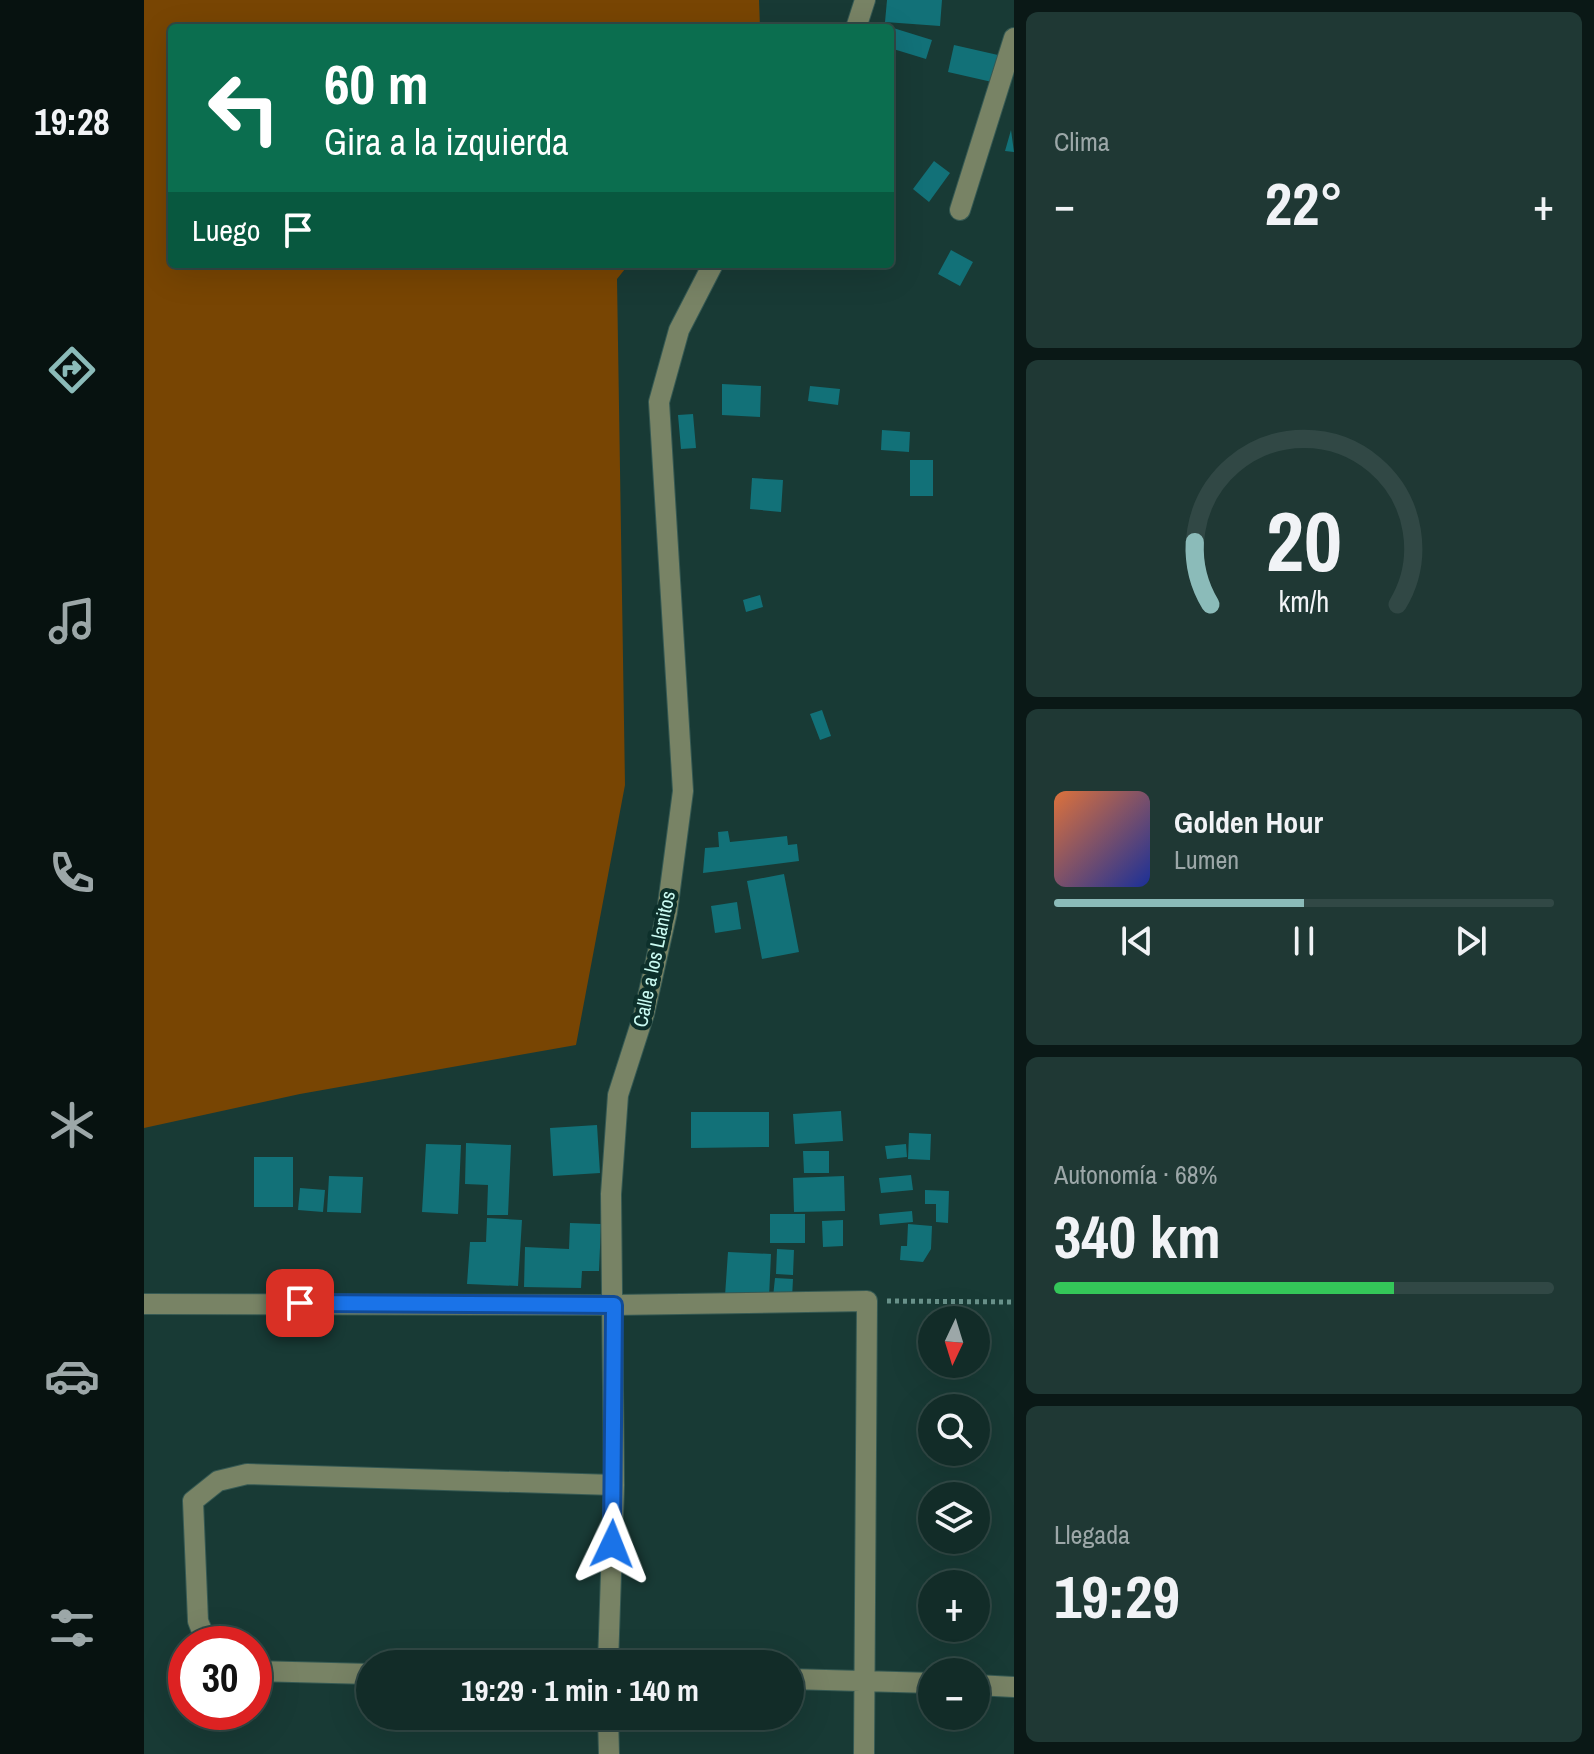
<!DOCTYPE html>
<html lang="es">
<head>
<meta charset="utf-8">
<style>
	:root { --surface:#122c28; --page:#1f3834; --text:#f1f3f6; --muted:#9ca7a8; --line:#314845; --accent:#8bbbb9 }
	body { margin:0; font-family:"Archivo Narrow",sans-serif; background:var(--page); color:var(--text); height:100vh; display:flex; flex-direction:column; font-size:30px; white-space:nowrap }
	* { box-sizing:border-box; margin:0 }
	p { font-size:26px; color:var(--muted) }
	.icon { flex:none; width:44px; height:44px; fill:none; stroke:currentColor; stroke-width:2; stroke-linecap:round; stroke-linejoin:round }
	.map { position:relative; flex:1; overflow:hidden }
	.sheet { display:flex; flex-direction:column; gap:12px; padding:12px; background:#0a1816; width:580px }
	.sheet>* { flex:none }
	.guide { position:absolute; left:24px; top:24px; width:726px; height:244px; border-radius:8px; box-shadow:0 8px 32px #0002,0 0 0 2px var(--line); background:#0b6e4f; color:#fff; overflow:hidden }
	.needle { width:52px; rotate:184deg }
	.controls { position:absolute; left:774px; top:1306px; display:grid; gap:16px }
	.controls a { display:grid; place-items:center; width:72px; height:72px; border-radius:50%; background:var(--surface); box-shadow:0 8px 32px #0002,0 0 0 2px var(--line); font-size:40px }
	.speed { position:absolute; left:24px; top:1626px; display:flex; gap:16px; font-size:40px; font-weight:700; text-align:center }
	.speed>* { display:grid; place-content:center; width:104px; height:104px; border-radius:50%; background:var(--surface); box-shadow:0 8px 32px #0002,0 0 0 2px var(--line); line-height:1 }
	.speed .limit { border:12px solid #d22; background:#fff; color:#111 }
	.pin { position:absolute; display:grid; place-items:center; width:68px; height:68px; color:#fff; margin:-34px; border-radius:16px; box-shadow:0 4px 12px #0006 }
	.me { position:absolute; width:88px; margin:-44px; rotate:2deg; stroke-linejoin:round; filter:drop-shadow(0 0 6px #0008) }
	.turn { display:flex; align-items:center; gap:28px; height:168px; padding:0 24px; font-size:36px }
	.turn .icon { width:104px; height:104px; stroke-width:2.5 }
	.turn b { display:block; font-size:56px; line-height:68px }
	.then { display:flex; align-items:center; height:76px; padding:0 24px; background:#0003; gap:16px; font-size:30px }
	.big { font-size:60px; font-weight:700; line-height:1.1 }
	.sheet .widget { flex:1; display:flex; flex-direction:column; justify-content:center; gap:12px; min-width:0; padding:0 28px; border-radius:12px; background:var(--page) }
	.sheet .dial { align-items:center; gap:0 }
	.dial svg { height:208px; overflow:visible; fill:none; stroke:var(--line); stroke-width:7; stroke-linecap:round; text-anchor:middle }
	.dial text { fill:var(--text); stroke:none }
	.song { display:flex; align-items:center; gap:24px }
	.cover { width:96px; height:96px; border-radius:12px; background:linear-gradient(135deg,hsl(20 70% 55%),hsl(230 70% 35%)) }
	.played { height:8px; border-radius:4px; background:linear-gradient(90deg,var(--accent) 50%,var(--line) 50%) }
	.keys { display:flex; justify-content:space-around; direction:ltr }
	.heat { display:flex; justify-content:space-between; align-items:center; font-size:44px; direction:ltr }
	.charge { height:12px; border-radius:6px; background:linear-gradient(90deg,#34c759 68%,var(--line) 0) }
	.trip { position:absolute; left:212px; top:1650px; width:448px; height:80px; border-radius:40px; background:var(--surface); box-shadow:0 8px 32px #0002,0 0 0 2px var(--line); font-weight:700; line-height:80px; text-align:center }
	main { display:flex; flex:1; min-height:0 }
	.dock { display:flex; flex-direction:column; width:144px; justify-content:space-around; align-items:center; background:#071210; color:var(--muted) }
	.dock .icon { width:56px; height:56px }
	.dock .active { color:var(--accent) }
	.dock b { font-size:36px; color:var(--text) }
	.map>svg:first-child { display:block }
</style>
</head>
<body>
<main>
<nav class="dock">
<b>19:28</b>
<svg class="icon active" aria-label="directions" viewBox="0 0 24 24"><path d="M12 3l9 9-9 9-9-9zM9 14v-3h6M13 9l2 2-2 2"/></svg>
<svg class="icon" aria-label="music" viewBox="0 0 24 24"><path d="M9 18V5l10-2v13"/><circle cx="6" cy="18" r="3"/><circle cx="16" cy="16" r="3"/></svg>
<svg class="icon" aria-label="phone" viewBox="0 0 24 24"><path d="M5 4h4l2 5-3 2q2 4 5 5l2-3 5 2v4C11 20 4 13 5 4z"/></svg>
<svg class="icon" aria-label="climate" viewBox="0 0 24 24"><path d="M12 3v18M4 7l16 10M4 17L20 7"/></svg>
<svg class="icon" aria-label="car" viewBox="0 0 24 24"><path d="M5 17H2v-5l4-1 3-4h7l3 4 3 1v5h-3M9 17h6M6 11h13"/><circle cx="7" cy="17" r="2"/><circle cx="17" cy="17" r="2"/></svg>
<svg class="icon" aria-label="filters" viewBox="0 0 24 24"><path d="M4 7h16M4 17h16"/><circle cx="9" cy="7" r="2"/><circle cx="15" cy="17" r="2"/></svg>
</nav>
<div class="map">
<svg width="870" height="1754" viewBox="0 0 870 1754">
	<rect width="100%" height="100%" fill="#183a35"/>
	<path fill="#784503" d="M0,0h615l1,28h-588v236h457l-12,15 8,506 -49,260 -276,49 -156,34z"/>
	<path fill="#127178" d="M743,0h55l-2,26 -55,-4z
		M746,27l42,13 -6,19 -36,-11z
		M810,45l44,10 -6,27 -44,-10z
		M867,130l3,22 -9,-1z
		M790,161l16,12 -21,29 -16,-13z
		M807,250l22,12 -13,24 -22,-12z
		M578,384l39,2 -1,31 -38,-2z
		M666,386l30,3 -2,16 -30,-4z
		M549,414l3,34 -15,1 -3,-34z
		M738,430l28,2 -1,20 -28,-2z
		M766,460h23v36h-23z
		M608,478l31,2 -2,32 -31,-3z
		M616,595l3,12 -17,5 -3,-12z
		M678,710l9,26 -11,4 -10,-26z
		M584,831l2,11 57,-6 1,9 9,-1 2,17 -96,12 2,-25 14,-1 -1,-15z
		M640,874l15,78 -37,7 -15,-78z
		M593,902l4,27 -26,4 -4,-27z
		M697,1111l2,30 -48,3 -2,-30z
		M547,1112h78v35l-78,1z
		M453,1125l3,48 -47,3 -3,-48z
		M765,1133l22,1 -1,26 -22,-1z
		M322,1143l45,2 -3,70h-21l1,-30 -23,-1z
		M282,1144l35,1 -3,69 -36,-2z
		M762,1144l1,13 -20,2 -2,-13z
		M659,1151h26v22h-25z
		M110,1157h39v50h-39z
		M767,1175l2,15 -32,3 -2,-15z
		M185,1176l34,1 -2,36 -34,-1z
		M700,1176l1,35 -51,1 -1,-34z
		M156,1188l25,2 -2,22 -25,-2z
		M781,1190l24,1 -1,32 -12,-1v-18h-11z
		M768,1211l1,11 -33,3 -1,-11z
		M626,1214h35v29h-35z
		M343,1218l35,2 -4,66 -51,-2 3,-42h16z
		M699,1220v26l-20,1 -1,-26z
		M426,1223l31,1 -2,47h-17l-1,17 -57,-1 1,-40 44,2z
		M764,1224l24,2 -1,23 -8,13 -23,-2 1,-14h6z
		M633,1249l17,1 -1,25 -17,-1z
		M584,1252l43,2 -2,44 -44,-2z
		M631,1278l18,1 -1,19 -19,-1z"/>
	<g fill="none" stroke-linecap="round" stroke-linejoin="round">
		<g stroke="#355953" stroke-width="22">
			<path id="minor" d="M712,28l9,-28
				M816,210l54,-172
				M0,1304l470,1 253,-4 -3,453
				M63,1644l-9,-23 -5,-120 25,-20 29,-7 367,11
				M464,1664l6,-179 -3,-291 7,-99 26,-81 23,-102 16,-121 -24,-389 20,-72 34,-66
				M110,1671l116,3
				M646,1679l142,4
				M832,1685l38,2
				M464,1716l1,38"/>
		</g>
		<path stroke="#68918a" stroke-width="5" stroke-dasharray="4 4" stroke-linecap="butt" d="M743,1301l127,1"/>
		<use href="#minor" stroke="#788365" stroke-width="20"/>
	</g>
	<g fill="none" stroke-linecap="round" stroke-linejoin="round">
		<g stroke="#114b97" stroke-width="20">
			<path id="route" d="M156,1303l314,2 -2,239"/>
		</g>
		<use href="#route" stroke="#1a73e8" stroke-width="14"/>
	</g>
	<g text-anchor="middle" stroke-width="8" stroke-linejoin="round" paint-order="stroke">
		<g font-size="20" fill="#cbfcf3" stroke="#0d302b">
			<text transform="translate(510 959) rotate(-78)" y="7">Calle a los Llanitos</text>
		</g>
	</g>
</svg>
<div class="controls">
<a><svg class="needle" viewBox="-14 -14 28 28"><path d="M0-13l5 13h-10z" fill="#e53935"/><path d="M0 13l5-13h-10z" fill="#9ca7a8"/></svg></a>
<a><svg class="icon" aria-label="search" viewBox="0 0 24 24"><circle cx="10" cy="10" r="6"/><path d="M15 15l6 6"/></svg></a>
<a><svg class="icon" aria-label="layers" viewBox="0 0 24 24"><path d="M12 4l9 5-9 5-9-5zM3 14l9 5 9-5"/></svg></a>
<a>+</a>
<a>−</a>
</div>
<div class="speed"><div class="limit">30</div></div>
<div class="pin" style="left:156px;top:1303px;background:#d93025"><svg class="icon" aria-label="arrive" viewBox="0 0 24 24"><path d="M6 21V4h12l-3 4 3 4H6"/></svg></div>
<svg class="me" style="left:468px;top:1544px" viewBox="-20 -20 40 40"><path d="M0-17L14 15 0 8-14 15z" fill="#1a73e8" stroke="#fff" stroke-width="4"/></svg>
<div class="trip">19:29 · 1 min · 140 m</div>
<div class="guide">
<div class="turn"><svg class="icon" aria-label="left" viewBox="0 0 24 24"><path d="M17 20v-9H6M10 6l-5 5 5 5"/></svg><div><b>60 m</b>Gira a la izquierda</div></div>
<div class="then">Luego<svg class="icon" aria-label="arrive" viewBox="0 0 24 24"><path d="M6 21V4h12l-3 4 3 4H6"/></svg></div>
</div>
</div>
<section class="sheet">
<div class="widget"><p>Clima</p>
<div class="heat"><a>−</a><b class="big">22°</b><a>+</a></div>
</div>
<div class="widget dial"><svg viewBox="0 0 100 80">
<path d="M14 69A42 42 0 1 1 86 69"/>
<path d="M14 69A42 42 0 0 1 8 45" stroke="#8bbbb9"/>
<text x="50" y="56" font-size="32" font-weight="700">20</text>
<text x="50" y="72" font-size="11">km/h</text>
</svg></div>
<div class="widget">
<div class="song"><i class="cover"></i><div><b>Golden Hour</b><p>Lumen</p></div></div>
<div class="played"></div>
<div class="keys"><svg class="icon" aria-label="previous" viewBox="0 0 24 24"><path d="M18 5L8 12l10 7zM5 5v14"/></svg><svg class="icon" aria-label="pause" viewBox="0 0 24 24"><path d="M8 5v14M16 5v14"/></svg><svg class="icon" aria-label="next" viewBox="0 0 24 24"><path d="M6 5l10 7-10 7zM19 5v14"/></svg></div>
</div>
<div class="widget"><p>Autonomía · 68%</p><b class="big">340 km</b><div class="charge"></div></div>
<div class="widget"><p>Llegada</p><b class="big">19:29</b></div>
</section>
</main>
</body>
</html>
